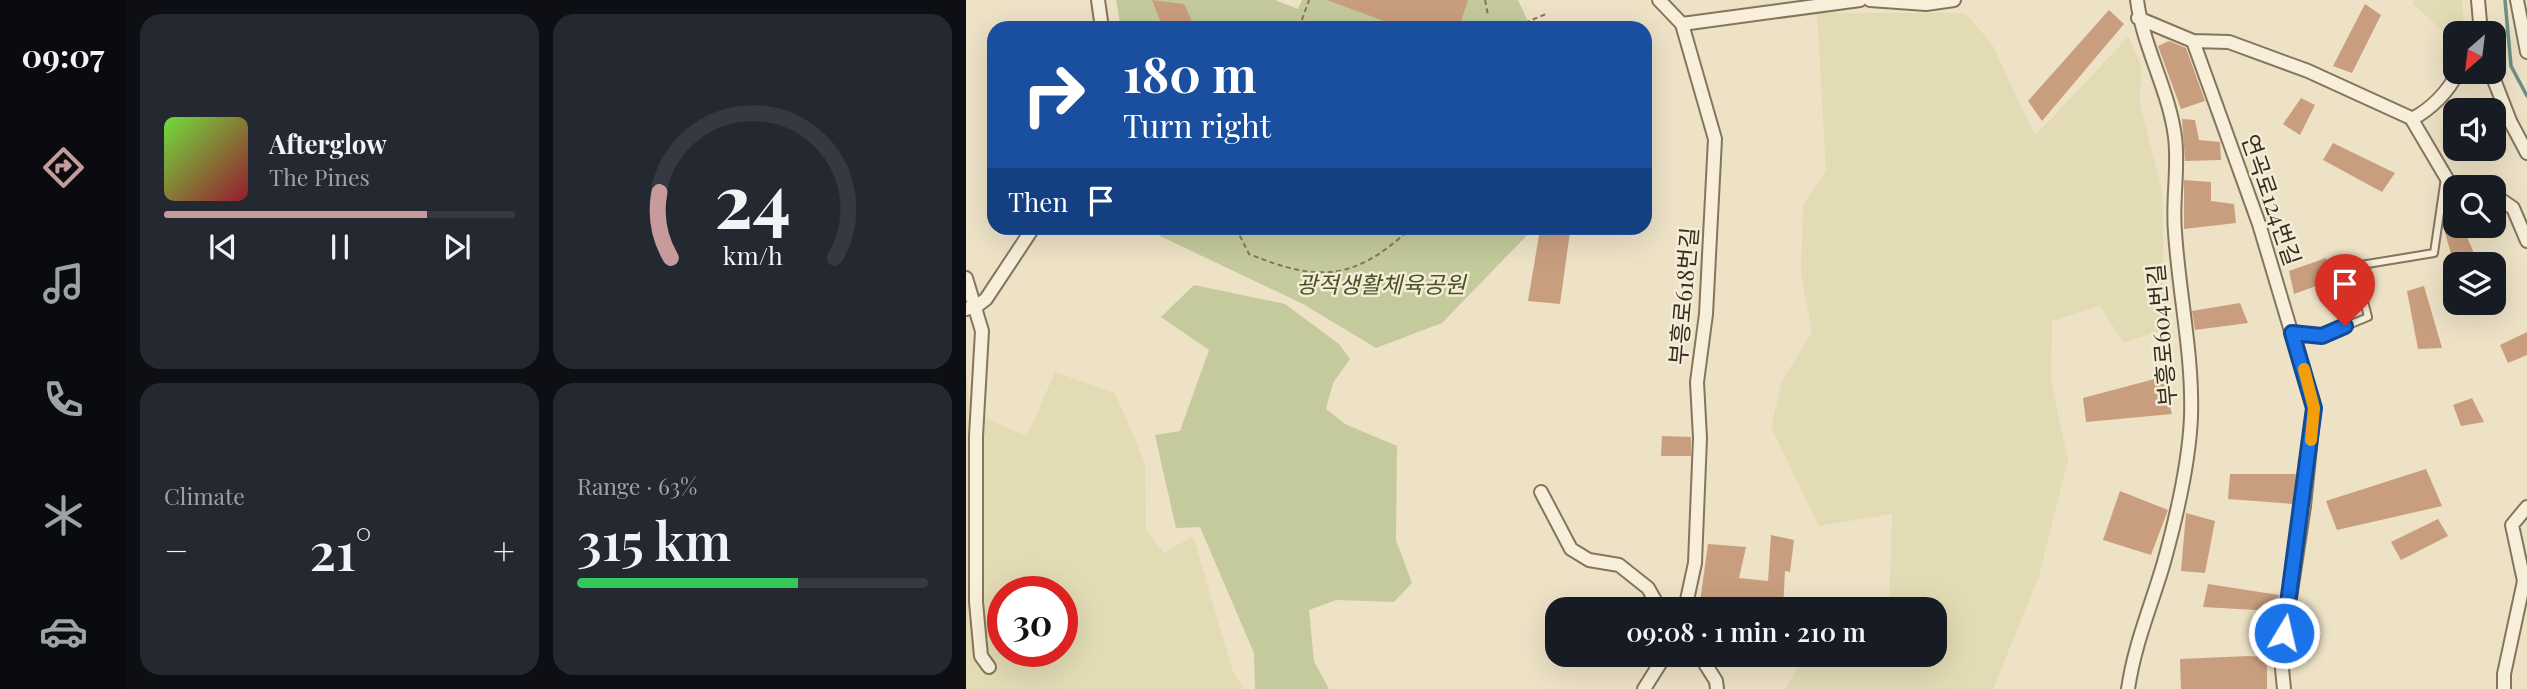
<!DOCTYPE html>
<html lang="en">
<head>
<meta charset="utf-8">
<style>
	:root { --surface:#171b24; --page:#242831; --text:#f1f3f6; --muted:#9ea1a6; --line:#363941; --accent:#c79b9c }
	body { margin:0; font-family:"Playfair Display","Noto Sans KR",serif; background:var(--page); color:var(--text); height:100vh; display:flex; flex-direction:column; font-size:26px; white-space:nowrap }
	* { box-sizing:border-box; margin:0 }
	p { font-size:23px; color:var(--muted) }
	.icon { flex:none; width:38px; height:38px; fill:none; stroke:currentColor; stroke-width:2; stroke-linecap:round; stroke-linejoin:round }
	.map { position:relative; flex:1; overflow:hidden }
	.details { display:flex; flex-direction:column; gap:14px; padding:14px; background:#0d0f14; width:840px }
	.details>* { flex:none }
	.top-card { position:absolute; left:21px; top:21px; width:665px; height:214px; border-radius:21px; box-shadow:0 7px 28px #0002; background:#1a4fa0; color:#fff; overflow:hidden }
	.needle { width:46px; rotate:208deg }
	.fabs { position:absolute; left:1477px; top:21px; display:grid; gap:14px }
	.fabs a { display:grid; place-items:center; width:63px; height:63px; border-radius:14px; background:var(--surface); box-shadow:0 7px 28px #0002; font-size:35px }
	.speed { position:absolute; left:21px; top:576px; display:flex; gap:14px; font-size:35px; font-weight:700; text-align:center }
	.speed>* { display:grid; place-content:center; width:91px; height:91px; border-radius:50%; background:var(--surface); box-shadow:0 7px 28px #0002; line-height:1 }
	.speed .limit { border:10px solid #d22; background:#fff; color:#111 }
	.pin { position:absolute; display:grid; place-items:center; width:60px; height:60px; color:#fff; margin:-72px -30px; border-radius:50% 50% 50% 0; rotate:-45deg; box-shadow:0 0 7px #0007 }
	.pin .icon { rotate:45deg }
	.me { position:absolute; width:77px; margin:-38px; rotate:9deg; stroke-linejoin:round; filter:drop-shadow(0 0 5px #0008) }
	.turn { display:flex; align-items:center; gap:24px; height:147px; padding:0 21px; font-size:32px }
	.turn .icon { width:91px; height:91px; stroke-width:2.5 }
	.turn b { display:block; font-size:49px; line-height:60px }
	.then { display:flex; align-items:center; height:66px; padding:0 21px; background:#0003; gap:14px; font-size:26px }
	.big { font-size:52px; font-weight:600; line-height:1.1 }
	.details .widget { flex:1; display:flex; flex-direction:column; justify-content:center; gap:10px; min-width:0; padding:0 24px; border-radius:21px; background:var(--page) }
	.details .dial { align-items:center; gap:0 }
	.dial svg { height:182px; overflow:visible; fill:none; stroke:var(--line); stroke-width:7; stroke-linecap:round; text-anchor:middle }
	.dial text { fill:var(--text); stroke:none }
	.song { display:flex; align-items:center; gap:21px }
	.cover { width:84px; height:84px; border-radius:10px; background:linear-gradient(135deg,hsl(100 70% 55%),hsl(350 70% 35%)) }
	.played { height:7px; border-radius:4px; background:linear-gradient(90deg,var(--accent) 75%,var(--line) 75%) }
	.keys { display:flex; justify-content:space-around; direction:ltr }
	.heat { display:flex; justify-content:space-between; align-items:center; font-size:38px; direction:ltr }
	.charge { height:10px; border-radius:5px; background:linear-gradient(90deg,#34c759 63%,var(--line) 0) }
	.details .tiles { flex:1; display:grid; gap:14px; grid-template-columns:repeat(2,1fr) }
	.trip { position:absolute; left:579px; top:597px; width:402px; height:70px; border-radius:21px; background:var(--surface); box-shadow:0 7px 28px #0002; font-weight:600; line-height:70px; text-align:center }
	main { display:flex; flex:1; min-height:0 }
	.dock { display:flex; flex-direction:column; width:126px; justify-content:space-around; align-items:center; background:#090b0e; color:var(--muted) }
	.dock .icon { width:49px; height:49px }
	.dock .current { color:var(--accent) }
	.dock b { font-size:32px; color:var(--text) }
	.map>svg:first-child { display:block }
</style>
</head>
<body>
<main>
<nav class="dock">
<b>09:07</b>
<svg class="icon current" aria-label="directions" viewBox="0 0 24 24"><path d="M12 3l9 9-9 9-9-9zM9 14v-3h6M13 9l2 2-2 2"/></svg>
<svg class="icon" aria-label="music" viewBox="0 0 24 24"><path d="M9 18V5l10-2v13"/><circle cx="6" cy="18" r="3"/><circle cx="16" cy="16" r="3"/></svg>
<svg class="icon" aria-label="phone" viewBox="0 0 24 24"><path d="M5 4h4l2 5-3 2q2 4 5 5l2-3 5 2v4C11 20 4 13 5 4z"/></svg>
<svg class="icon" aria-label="climate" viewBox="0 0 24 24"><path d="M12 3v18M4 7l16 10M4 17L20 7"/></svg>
<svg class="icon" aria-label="car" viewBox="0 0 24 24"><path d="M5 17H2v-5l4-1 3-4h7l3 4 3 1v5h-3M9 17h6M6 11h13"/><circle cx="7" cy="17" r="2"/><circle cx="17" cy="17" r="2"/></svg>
</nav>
<section class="details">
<div class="tiles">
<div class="widget">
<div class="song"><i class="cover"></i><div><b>Afterglow</b><p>The Pines</p></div></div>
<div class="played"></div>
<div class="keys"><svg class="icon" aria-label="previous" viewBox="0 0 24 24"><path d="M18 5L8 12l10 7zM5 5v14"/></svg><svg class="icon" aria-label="pause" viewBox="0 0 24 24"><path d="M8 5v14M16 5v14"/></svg><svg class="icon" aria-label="next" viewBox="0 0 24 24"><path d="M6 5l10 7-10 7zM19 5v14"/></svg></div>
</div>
<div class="widget dial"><svg viewBox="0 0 100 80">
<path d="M14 69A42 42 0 1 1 86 69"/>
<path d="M14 69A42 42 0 0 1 9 40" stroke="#c79b9c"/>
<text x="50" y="56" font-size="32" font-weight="700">24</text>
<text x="50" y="72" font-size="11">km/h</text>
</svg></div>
<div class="widget"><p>Climate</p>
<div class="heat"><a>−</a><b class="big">21°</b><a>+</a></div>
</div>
<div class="widget"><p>Range · 63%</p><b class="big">315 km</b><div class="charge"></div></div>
</div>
</section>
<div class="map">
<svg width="1561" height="689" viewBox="0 0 1561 689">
	<rect width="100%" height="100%" fill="#ede2c6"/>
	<path fill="#e2dbb4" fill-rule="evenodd" d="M1449,0h47l2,33h-9v9l-42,-38z
		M851,13h148l27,31 43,92 93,-99 13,27 -1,41 22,84 3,141 -42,12 -23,-36 -48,15 -1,60 17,79 -29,116 -46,113h-207l18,-34 82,2 1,-2 49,-1v-45h-47l3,-95 -73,12 -48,-99 11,-46 30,-49 -11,-58 2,-69 23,-34z
		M0,371l3,32 19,16 39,17 28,-64 60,21 30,70 1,66 18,24 29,-17 39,133 12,20h-278zM37,592h59v59h-59z"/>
	<path fill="#c4ca9b" d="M150,0h159l23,9 4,-9h216l13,28h-410z
		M183,228h385l-92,95 -66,25 -73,-44 -143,-68z
		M228,285l91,19 54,40 11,15 -17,24 -7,26 19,15 52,22 -1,94 16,43 -18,19 -58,-2 -27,10 5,51 15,28h-74l-1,-36 -54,-126 -24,1 -21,-93 25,-4 29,-81 -48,-33z"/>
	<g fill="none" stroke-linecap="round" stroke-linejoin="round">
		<path stroke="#6e8f87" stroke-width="3.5" d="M1539,0l6,66 16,30"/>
	</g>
	<path fill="#c99e7e" d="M186,0l32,4 11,24h-32z
		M361,0h141l-9,28h-56z
		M1399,4l16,11 -29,58 -19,-7z
		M1143,10l15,14 -82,97 -14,-20z
		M1203,41l17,7 19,53 -24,8 -23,-63z
		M1335,98l14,7 -15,30 -17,-11z
		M1216,119l13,1 4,20 21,2 1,18 -36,1z
		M1367,143l62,30 -13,19 -59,-32z
		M1218,180l27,2v19l23,3 2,19 -52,6z
		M1489,226h7l17,38h-25l-10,-35z
		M574,229l30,3 -10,72 -32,-3z
		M1360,258l9,21 -41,15 -5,-23z
		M1458,286l18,62 -24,1 -11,-58z
		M1274,303l8,20 -53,7 -3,-19z
		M1561,332v23l-19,8 -8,-18z
		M1196,377l10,37 -86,8 -3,-24z
		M1506,398l12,24 -23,4 -8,-21z
		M696,436l29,1v19h-30z
		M1460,469l16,37 -105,24 -11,-29z
		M1264,474h66l-3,30 -65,-5z
		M1154,491l48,19 -17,45 -48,-15z
		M1220,513l29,8 -10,52 -24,-2z
		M1472,519l10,17 -47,24 -10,-18z
		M805,535l23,5 -4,32 -5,-1 -2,38h-84l9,-65 38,3 -7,31 29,3z
		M1242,584l71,11 -6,16 -70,-4z
		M1282,656l19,1v32h-86l-1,-30z"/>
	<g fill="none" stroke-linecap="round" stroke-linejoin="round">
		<g stroke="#87745d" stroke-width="10">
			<path id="service" d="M1326,333l30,3 46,-19 -13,-51 79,-13 11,-75"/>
		</g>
		<g stroke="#87745d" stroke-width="16">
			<path id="minor" d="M132,0l4,28
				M693,0l23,24 33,115 -9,175 -9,68 3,56 -5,125 -10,46
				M904,0l56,4 28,-4
				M1512,0l3,33
				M1551,0l10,52
				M1172,18l55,23 36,1 79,29 103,47 39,66 18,3
				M716,24l178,-24
				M1227,41l66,183 55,184 -10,98 -23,152 3,31
				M1525,72l19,49 17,32
				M1446,119c19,-10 36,-27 46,-47
				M1528,195l19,13 14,33
				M0,278l16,53 -6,105v166l5,54 8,11
				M0,309l11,-3 9,-7 47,-71
				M575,492l30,57 18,11 30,5 29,23 9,16 21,5
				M733,654l17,27 1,8
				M678,689l22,-35
				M1162,689c7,-47 23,-82 36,-127 13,-47 25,-97 27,-145 2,-62 -12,-123 -16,-185 -3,-31 4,-64 0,-95 -6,-47 -32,-90 -38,-137
				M1538,689v-15l20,-93 -12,-56 15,-18"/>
		</g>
		<path stroke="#87745d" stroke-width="2" stroke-dasharray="5 3.5" stroke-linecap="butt" d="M519,0l3,15
			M551,26l29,-12
			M333,28l10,-28
			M270,228l13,26c71,29 106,26 162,-26"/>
		<use href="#service" stroke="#f7efd9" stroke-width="6"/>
		<use href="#minor" stroke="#f7efd9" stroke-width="12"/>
	</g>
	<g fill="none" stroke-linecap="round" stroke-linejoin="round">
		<g stroke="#114b97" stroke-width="18">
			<path id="route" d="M1318,633l30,-225 -22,-75 30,3 23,-10"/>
		</g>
		<use href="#route" stroke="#1a73e8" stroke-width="12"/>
		<path stroke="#f59e0b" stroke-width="12" d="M1338,369l10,39 -3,32"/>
	</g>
	<g text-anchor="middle" stroke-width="5" stroke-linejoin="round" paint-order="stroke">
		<g font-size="23" fill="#382c20" stroke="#f4ecd6">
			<text transform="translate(1305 200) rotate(71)" y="8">연곡로124번길</text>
			<text transform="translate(718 296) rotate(-85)" y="8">부흥로618번길</text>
			<text transform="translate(1196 335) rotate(-95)" y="8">부흥로604번길</text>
		</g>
		<g font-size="23" font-style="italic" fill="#485427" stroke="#f4ecd6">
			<text x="415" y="293">광적생활체육공원</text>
		</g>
	</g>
</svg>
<div class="fabs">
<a><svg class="needle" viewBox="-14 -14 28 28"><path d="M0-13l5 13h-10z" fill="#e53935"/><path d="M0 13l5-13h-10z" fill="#9ea1a6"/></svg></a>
<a><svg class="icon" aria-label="sound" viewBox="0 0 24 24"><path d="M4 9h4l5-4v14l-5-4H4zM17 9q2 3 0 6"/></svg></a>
<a><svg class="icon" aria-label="search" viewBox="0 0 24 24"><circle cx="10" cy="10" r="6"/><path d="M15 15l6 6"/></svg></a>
<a><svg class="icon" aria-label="layers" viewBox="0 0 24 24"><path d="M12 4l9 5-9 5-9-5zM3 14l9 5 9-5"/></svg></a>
</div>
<div class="speed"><div class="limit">30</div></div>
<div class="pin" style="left:1379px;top:326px;background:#d93025"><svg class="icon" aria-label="arrive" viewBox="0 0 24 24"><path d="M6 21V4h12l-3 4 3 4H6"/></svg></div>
<svg class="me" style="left:1318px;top:633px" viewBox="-20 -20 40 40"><circle r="17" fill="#1a73e8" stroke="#fff" stroke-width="3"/><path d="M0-11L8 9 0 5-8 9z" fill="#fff"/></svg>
<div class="trip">09:08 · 1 min · 210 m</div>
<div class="top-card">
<div class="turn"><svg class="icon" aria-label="right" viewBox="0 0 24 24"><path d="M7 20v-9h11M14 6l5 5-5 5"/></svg><div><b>180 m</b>Turn right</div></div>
<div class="then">Then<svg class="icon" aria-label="arrive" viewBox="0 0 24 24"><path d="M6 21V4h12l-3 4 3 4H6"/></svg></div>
</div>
</div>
</main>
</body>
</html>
